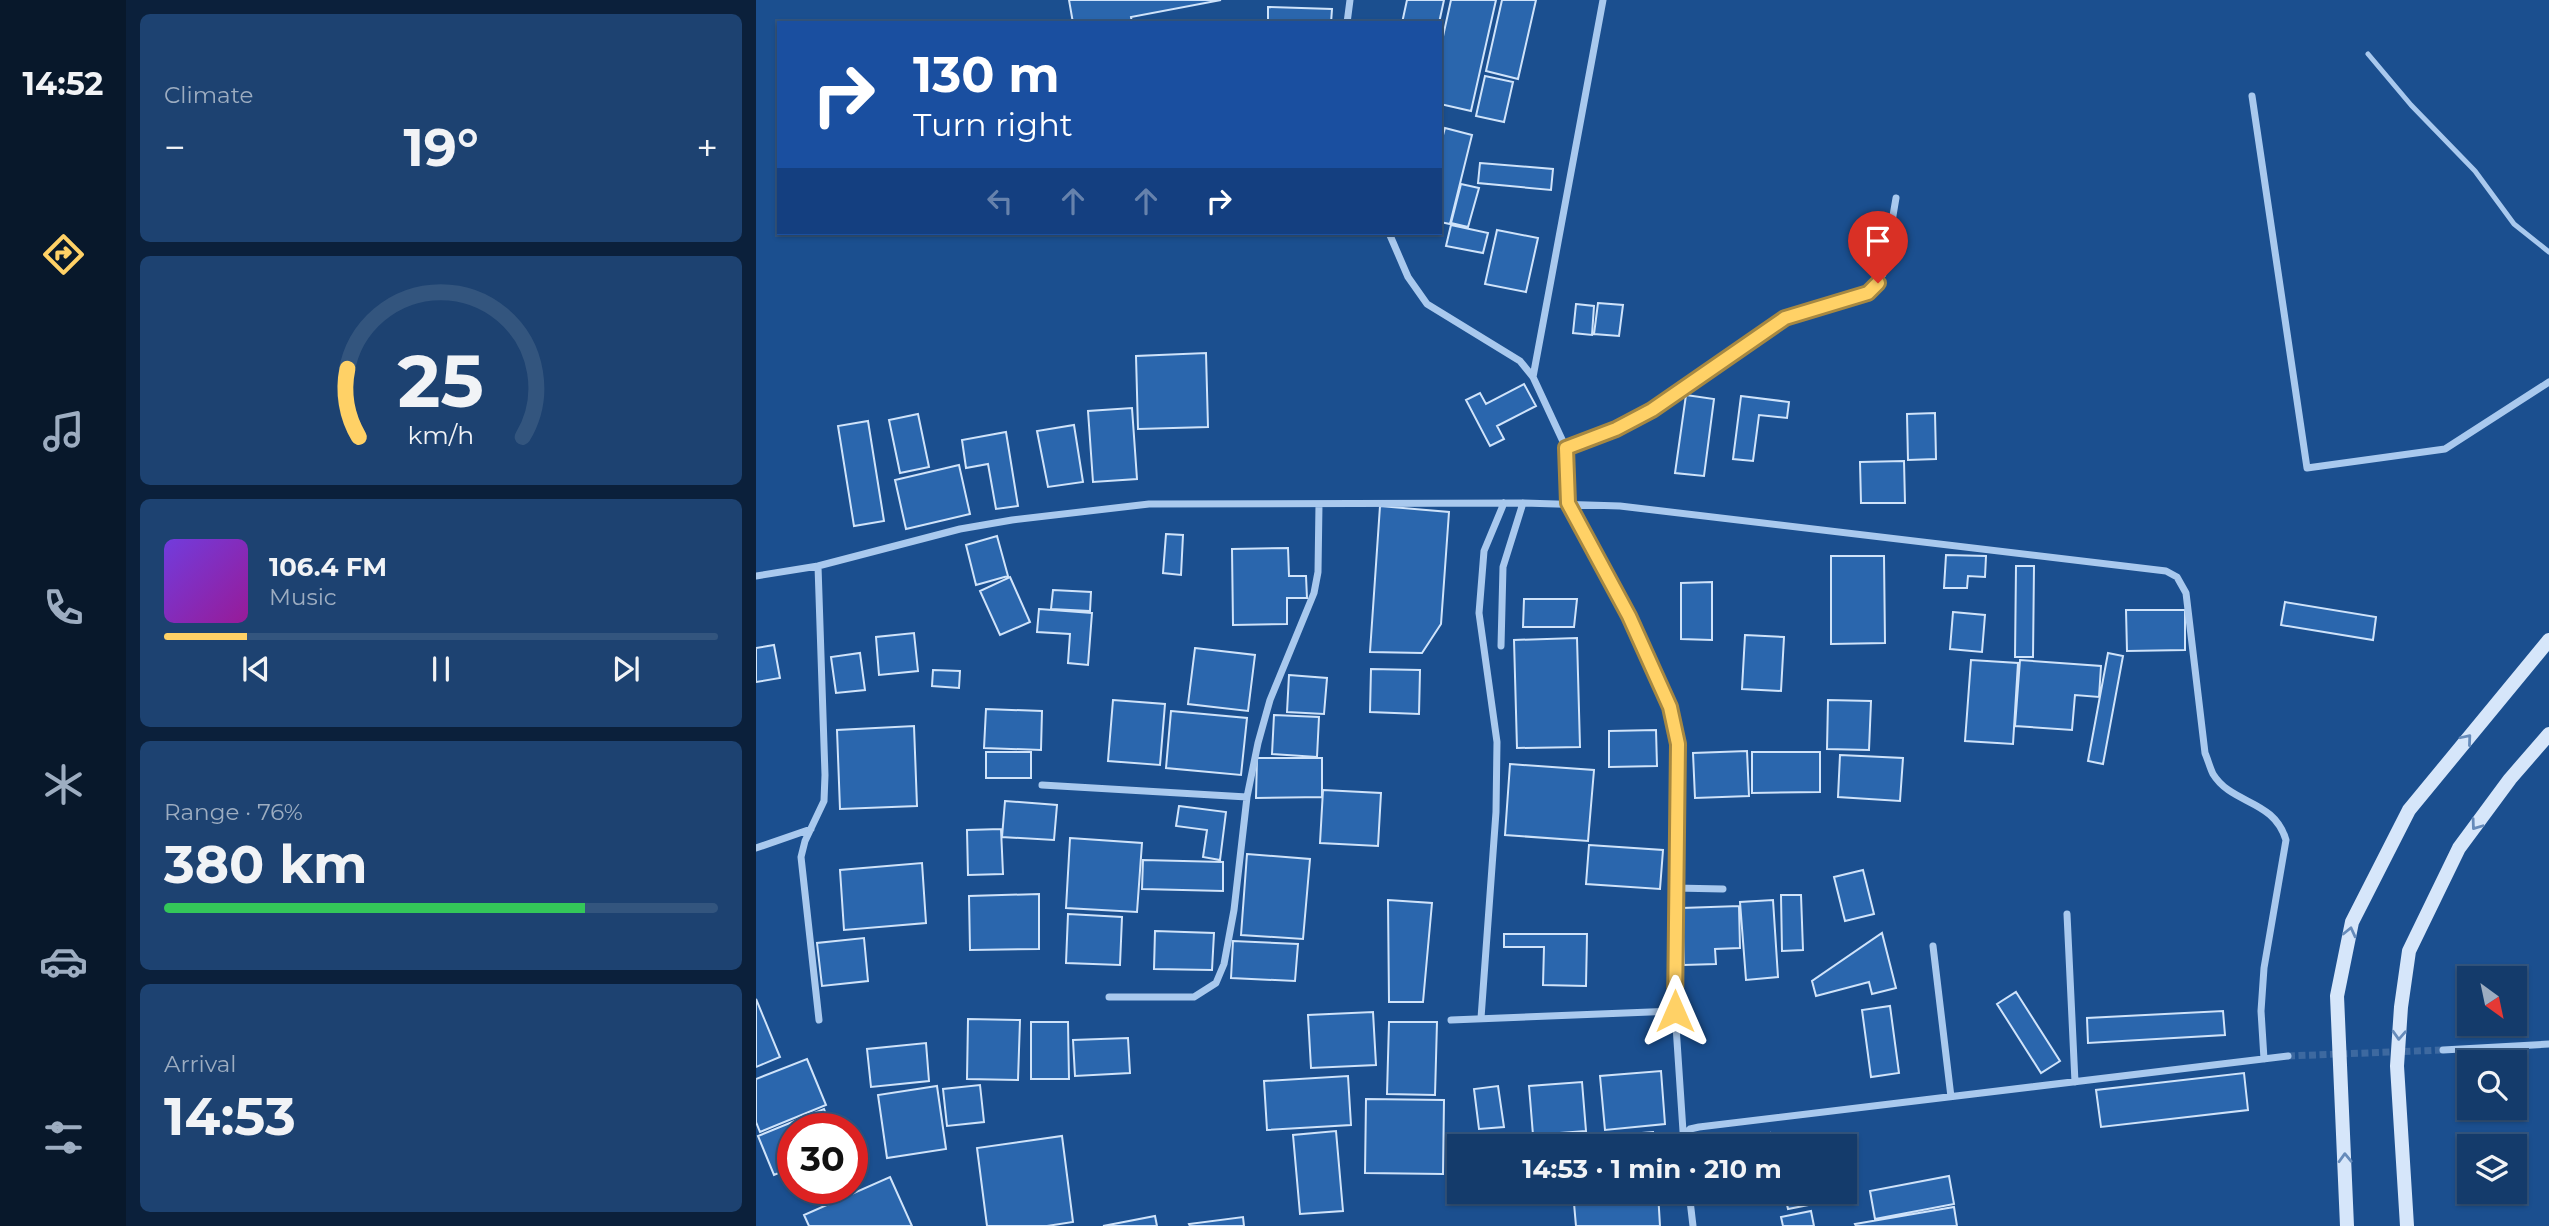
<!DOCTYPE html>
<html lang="en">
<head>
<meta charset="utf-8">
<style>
	:root { --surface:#143b6b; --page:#1d4271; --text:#f1f3f6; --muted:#9dadc1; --line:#33557e; --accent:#ffd166 }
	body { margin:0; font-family:Montserrat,sans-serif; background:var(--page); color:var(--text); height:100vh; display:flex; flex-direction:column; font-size:26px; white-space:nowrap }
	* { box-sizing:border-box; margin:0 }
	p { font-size:23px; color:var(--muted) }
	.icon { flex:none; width:38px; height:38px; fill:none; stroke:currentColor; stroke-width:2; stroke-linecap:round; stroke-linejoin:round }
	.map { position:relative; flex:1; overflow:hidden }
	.sheet { display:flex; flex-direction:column; gap:14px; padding:14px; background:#0b203b; width:630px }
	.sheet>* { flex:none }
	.top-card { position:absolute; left:21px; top:21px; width:665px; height:214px; border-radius:0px; box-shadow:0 2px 5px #0004,0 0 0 2px var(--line); background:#1a4fa0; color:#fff; overflow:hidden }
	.needle { width:46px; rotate:147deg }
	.controls { position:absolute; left:1701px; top:966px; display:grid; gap:14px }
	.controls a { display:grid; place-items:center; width:70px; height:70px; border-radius:0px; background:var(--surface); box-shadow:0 2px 5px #0004,0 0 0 2px var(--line); font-size:35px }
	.speed { position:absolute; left:21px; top:1113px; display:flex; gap:14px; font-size:35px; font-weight:700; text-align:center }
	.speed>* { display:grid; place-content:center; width:91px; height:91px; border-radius:50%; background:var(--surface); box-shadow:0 2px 5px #0004,0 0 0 2px var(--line); line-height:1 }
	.speed .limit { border:10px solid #d22; background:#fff; color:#111 }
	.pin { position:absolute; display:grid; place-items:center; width:60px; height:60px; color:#fff; margin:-72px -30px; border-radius:50% 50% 50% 0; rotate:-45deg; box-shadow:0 0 7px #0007 }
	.pin .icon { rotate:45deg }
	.me { position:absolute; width:77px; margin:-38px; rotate:0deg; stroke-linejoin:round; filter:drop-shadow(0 0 5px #0008) }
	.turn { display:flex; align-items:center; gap:24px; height:147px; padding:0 21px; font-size:32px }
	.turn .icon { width:91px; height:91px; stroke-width:2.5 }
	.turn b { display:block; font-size:49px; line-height:60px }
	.lanes { display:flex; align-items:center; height:66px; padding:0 21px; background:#0003; justify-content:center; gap:35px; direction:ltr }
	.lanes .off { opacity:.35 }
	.big { font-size:52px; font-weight:700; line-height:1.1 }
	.sheet .card { flex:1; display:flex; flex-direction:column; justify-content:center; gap:10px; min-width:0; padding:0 24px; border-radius:10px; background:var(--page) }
	.sheet .dial { align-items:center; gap:0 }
	.dial svg { height:182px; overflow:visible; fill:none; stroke:var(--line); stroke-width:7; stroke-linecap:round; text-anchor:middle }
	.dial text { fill:var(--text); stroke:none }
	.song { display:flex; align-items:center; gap:21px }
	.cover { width:84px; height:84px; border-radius:10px; background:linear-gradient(135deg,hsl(260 70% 55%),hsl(300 70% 35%)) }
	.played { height:7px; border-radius:4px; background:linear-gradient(90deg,var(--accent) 15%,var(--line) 15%) }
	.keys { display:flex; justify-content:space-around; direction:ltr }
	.heat { display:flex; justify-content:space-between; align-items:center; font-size:38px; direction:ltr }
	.charge { height:10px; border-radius:5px; background:linear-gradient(90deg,#34c759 76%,var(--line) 0) }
	.trip { position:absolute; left:691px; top:1134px; width:410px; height:70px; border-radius:0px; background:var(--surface); box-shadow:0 2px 5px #0004,0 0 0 2px var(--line); font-weight:700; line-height:70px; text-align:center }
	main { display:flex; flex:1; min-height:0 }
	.tabs { display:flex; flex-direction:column; width:126px; justify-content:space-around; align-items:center; background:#08182b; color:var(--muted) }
	.tabs .icon { width:49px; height:49px }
	.tabs .current { color:var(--accent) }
	.tabs b { font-size:32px; color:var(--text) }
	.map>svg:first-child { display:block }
</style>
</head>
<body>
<main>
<nav class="tabs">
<b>14:52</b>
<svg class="icon current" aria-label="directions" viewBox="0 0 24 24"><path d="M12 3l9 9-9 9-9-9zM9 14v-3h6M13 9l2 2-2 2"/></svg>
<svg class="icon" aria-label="music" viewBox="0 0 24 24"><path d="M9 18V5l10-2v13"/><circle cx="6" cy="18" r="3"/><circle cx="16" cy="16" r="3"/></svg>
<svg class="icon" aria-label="phone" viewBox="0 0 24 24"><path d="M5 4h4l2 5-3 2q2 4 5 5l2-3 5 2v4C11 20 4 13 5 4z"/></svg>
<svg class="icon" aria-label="climate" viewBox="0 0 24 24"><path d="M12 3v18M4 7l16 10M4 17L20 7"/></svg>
<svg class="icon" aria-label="car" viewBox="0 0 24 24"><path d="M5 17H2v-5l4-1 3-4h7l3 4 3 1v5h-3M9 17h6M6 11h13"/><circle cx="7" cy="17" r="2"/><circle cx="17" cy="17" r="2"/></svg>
<svg class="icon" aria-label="filters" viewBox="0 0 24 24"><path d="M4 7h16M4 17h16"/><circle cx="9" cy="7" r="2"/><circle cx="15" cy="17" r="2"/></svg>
</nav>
<section class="sheet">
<div class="card"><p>Climate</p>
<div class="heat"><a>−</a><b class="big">19°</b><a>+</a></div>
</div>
<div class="card dial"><svg viewBox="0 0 100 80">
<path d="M14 69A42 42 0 1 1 86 69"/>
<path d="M14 69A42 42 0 0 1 9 39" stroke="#ffd166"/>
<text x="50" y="56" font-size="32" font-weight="700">25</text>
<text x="50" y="72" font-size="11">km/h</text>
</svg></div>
<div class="card">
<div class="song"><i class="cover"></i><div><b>106.4 FM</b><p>Music</p></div></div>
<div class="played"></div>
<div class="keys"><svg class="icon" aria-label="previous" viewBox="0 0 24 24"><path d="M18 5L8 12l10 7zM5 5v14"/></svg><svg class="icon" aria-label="pause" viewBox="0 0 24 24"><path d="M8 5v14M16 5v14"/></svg><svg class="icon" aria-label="next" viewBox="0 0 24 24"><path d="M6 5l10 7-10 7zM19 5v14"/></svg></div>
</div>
<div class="card"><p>Range · 76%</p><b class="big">380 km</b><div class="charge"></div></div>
<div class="card"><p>Arrival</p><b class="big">14:53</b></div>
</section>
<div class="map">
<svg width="1793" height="1226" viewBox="0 0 1793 1226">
	<rect width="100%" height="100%" fill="#1b4f8f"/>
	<path fill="#2a66ad" stroke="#cfe3fa" stroke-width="2" d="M313,0h152l-90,17 1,6h-59z
		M651,0h37l-5,23h-37z
		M695,0h45l-25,111 -31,-7v-54z
		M746,0h34l-18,79 -32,-8z
		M512,7l64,2 -1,14h-63z
		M729,76l28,6 -9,40 -28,-6z
		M689,128l27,7 -22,89 -10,-2v-76z
		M724,163l73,6 -2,21 -73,-7z
		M705,184l18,4 -11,39 -17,-4z
		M695,225l37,8 -5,20 -37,-7z
		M741,230l41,8 -12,54 -41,-8z
		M842,303l25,2 -4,31 -25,-2z
		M820,304l18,2 -2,29 -19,-2z
		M450,353l2,74 -70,2 -2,-73z
		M768,384l12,22 -39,20 7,13 -14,7 -24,-46 14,-7 6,11z
		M930,395l28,4 -10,77 -29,-3z
		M985,396l48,6 -2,16 -28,-3 -6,46 -20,-2z
		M376,408l5,71 -44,3 -5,-71z
		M1179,413l1,46 -28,1 -1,-46z
		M162,414l11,53 -29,6 -11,-53z
		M112,421l16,100 -30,5 -16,-100z
		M318,425l9,57 -35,5 -11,-56z
		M250,432l12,74 -22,3 -8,-45 -22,4 -4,-28z
		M1148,461l1,42h-44l-1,-41z
		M203,465l11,49 -64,15 -11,-49z
		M624,506l69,6 -8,112 -19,29 -52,-1z
		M410,534l17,1 -2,40 -18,-2z
		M241,536l11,40 -32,9 -10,-40z
		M532,548l1,28h17l1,22h-20v26l-54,1 -1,-76z
		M1190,555l40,1 -1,21 -17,-1 -1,12h-23z
		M1075,556h53l1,87 -54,1z
		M1260,566h18l-1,91h-18z
		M254,577l20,45 -30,13 -20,-44z
		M956,582v58l-31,-1v-56z
		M297,590l38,2 -1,19 -39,-2z
		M768,599h53l-3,28h-51z
		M1529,602l91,15 -3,23 -92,-15z
		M283,609l53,4 -4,52 -20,-2 2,-29 -33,-2z
		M1370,610h59v40l-58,1z
		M1197,612l32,3 -3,37 -32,-3z
		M158,633l4,38 -39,4 -3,-38z
		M989,635l39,2 -3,54 -39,-2z
		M821,638l3,109 -63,1 -3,-108z
		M18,645l6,33 -24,4v-34z
		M439,648l60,7 -7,56 -60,-7z
		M104,653l5,37 -29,3 -5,-36z
		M1352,653l15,3 -20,108 -15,-3z
		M1215,660l47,3 -5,81 -48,-3z
		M1264,660l81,6 -2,31 -24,-2 -3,35 -57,-4z
		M615,669l49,1 -1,44 -49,-2z
		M177,670l27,1 -1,17 -27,-2z
		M533,675l38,3 -3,36 -37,-2z
		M357,700l52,4 -5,61 -52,-4z
		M1072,700l43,1 -2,49 -42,-1z
		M230,709l56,2 -1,39 -57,-2z
		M415,711l76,7 -6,57 -75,-7z
		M518,715l45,2 -2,40 -45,-3z
		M158,726l3,80 -77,3 -3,-79z
		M900,730l1,36 -48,1v-36z
		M991,751l2,45 -54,2 -2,-45z
		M230,752h45v26h-45z
		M996,752h68v40l-68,1z
		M1084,755l63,3 -3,43 -62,-4z
		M501,758h65v39l-66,1z
		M754,764l84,6 -6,71 -83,-6z
		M567,790l58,3 -3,53 -58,-3z
		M249,801l52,4 -3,35 -52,-3z
		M423,806l47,6 -6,48 -17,-3 4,-27 -31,-4z
		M245,829l2,45 -35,1 -1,-45z
		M314,838l72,5 -5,69 -71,-4z
		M833,845l74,5 -3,39 -74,-5z
		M491,854l63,5 -7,80 -62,-4z
		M387,860l80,2v29l-81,-2z
		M166,863l4,60 -82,7 -4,-60z
		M1107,870l11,44 -29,7 -11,-44z
		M283,894v55l-69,1 -1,-54z
		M1025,895h20l2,55 -21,1z
		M632,900l44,3 -9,99h-34z
		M1017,900l5,77 -32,3 -6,-78z
		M983,906l1,42 -25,1 1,15 -32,1 -2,-57z
		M312,914l54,3 -2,48 -54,-2z
		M399,931l59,2 -2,37 -58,-1z
		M1126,933l14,55 -24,6 -3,-12 -53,14 -4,-15z
		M748,934h83l-1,52 -43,-1 1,-38h-40z
		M108,938l4,43 -46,5 -5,-43z
		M477,941l65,3 -3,37 -64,-3z
		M1260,992l44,69 -19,12 -44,-69z
		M0,999l24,58 -24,10z
		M1134,1006l9,67 -28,4 -9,-67z
		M1467,1011l2,24 -137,8 -1,-25z
		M617,1012l3,53 -65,3 -3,-53z
		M212,1019l52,1 -2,60 -51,-1z
		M275,1022h37l1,57h-38z
		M633,1022h48l-2,73 -48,-1z
		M372,1038l2,35 -55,3 -2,-36z
		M170,1043l3,38 -58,6 -4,-38z
		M51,1059l19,46 -66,27 -4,-10v-43z
		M905,1071l4,53 -60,6 -5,-54z
		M1488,1073l4,37 -147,17 -5,-37z
		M592,1076l3,49 -84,5 -3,-49z
		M826,1082l4,49 -53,4 -4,-49z
		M224,1085l4,37 -37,4 -4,-37z
		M181,1086l9,63 -59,9 -9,-63z
		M742,1086l6,41 -25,2 -5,-40z
		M610,1099l78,1 -1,74 -78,-1z
		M68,1109l8,20h-39v38l-19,8 -16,-39z
		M580,1131l7,80 -43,3 -7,-79z
		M897,1132l1,14h-85v-7z
		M1014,1133l2,13h-70z
		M1055,1134l2,12h-37l-1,-6z
		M306,1136l11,86 -26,4h-60l-10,-78z
		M1193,1176l5,28 -79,15 -5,-28z
		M134,1177l22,49h-103l-5,-11z
		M817,1192h85l2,34h-84z
		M1028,1192h38l2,10 -36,7z
		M1198,1207l3,19h-101l-1,-2z
		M1055,1211l3,15h-31l-2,-9z
		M399,1216l2,10h-54z
		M487,1217l1,9h-54l-1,-2z"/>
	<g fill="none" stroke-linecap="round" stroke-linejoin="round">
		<path stroke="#3d69a0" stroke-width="7" stroke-dasharray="7 3.5" stroke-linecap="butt" d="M1532,1056l155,-6"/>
		<path stroke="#a9c9ee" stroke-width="5" d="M1612,54l43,51 64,66 39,53 35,28"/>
		<path stroke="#a9c9ee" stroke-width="7" d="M591,23l3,-23
			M1496,96l55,372 138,-19 104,-67
			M633,233l19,44 19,27 93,57 13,16 33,71 2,55 61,113 41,91 8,37 -3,267 9,135
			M777,377l70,-377
			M810,448l50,-19 36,-19 133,-92 83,-25 15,-19 13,-76
			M62,566l7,209 -1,26 -19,40 -4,16 18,163
			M0,576l62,-10 142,-37 52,-9 137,-16 374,-1 97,3 546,65 11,6 9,16 19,160c3,7 5,15 8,21 19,31 61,25 73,66l-22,128 -3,43 3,48
			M745,646l2,-79 20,-64
			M286,785l205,12
			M0,848l55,-19
			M919,888l48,1
			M1311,914l8,168
			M1177,946l18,151
			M353,997h85l22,-14 8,-19 10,-54 13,-113 11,-54 12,-43 44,-107 4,-21 1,-68
			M725,1018l15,-206 1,-70 -18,-129 5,-62 20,-48
			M695,1020l224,-9
			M1687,1050l106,-6
			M929,1134l5,-5 9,-2 589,-71
			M933,1192l4,34"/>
		<path stroke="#d6e6fa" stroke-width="14" d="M1591,1226l-10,-230 15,-74 57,-112 140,-170
			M1651,1226l-10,-160 4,-59 8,-56 50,-103 51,-69 39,-45"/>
	</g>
	<defs><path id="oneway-chevron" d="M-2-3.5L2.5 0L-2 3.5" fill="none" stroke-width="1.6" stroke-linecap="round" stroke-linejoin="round" transform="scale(1.75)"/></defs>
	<g stroke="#668bba">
		<use href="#oneway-chevron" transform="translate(1711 739) rotate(-50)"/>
		<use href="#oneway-chevron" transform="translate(1720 825) rotate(126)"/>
		<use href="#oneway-chevron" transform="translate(1594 932) rotate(-77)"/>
		<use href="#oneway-chevron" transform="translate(1643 1035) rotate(93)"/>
		<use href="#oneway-chevron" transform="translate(1589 1158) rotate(-92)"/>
	</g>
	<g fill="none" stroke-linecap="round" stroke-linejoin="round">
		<g stroke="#a68842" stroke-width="18">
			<path id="route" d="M919,1011l3,-267 -8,-37 -41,-91 -61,-113 -2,-55 50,-19 36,-19 133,-92 83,-25 10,-10"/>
		</g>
		<use href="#route" stroke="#ffd166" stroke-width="12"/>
	</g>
</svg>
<div class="controls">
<a><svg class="needle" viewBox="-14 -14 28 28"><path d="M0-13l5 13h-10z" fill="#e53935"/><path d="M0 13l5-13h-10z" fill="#9dadc1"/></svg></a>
<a><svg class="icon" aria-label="search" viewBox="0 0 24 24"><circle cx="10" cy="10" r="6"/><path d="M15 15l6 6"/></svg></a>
<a><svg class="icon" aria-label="layers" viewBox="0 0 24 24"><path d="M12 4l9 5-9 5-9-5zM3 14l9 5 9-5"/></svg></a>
</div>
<div class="speed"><div class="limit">30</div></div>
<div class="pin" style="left:1122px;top:283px;background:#d93025"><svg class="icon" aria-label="arrive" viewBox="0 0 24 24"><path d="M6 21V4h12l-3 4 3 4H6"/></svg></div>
<svg class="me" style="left:919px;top:1011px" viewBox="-20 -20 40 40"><path d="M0-17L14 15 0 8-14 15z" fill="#ffd166" stroke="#fff" stroke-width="4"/></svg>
<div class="trip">14:53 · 1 min · 210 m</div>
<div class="top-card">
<div class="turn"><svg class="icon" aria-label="right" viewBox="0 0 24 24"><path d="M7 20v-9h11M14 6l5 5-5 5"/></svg><div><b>130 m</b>Turn right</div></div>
<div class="lanes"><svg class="icon off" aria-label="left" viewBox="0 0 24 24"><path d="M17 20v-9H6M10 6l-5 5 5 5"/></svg><svg class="icon off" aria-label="ahead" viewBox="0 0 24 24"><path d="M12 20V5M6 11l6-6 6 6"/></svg><svg class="icon off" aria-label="ahead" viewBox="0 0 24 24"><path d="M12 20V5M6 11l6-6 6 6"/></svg><svg class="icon" aria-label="right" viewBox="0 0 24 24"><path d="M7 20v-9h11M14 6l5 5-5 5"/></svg></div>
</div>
</div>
</main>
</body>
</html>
